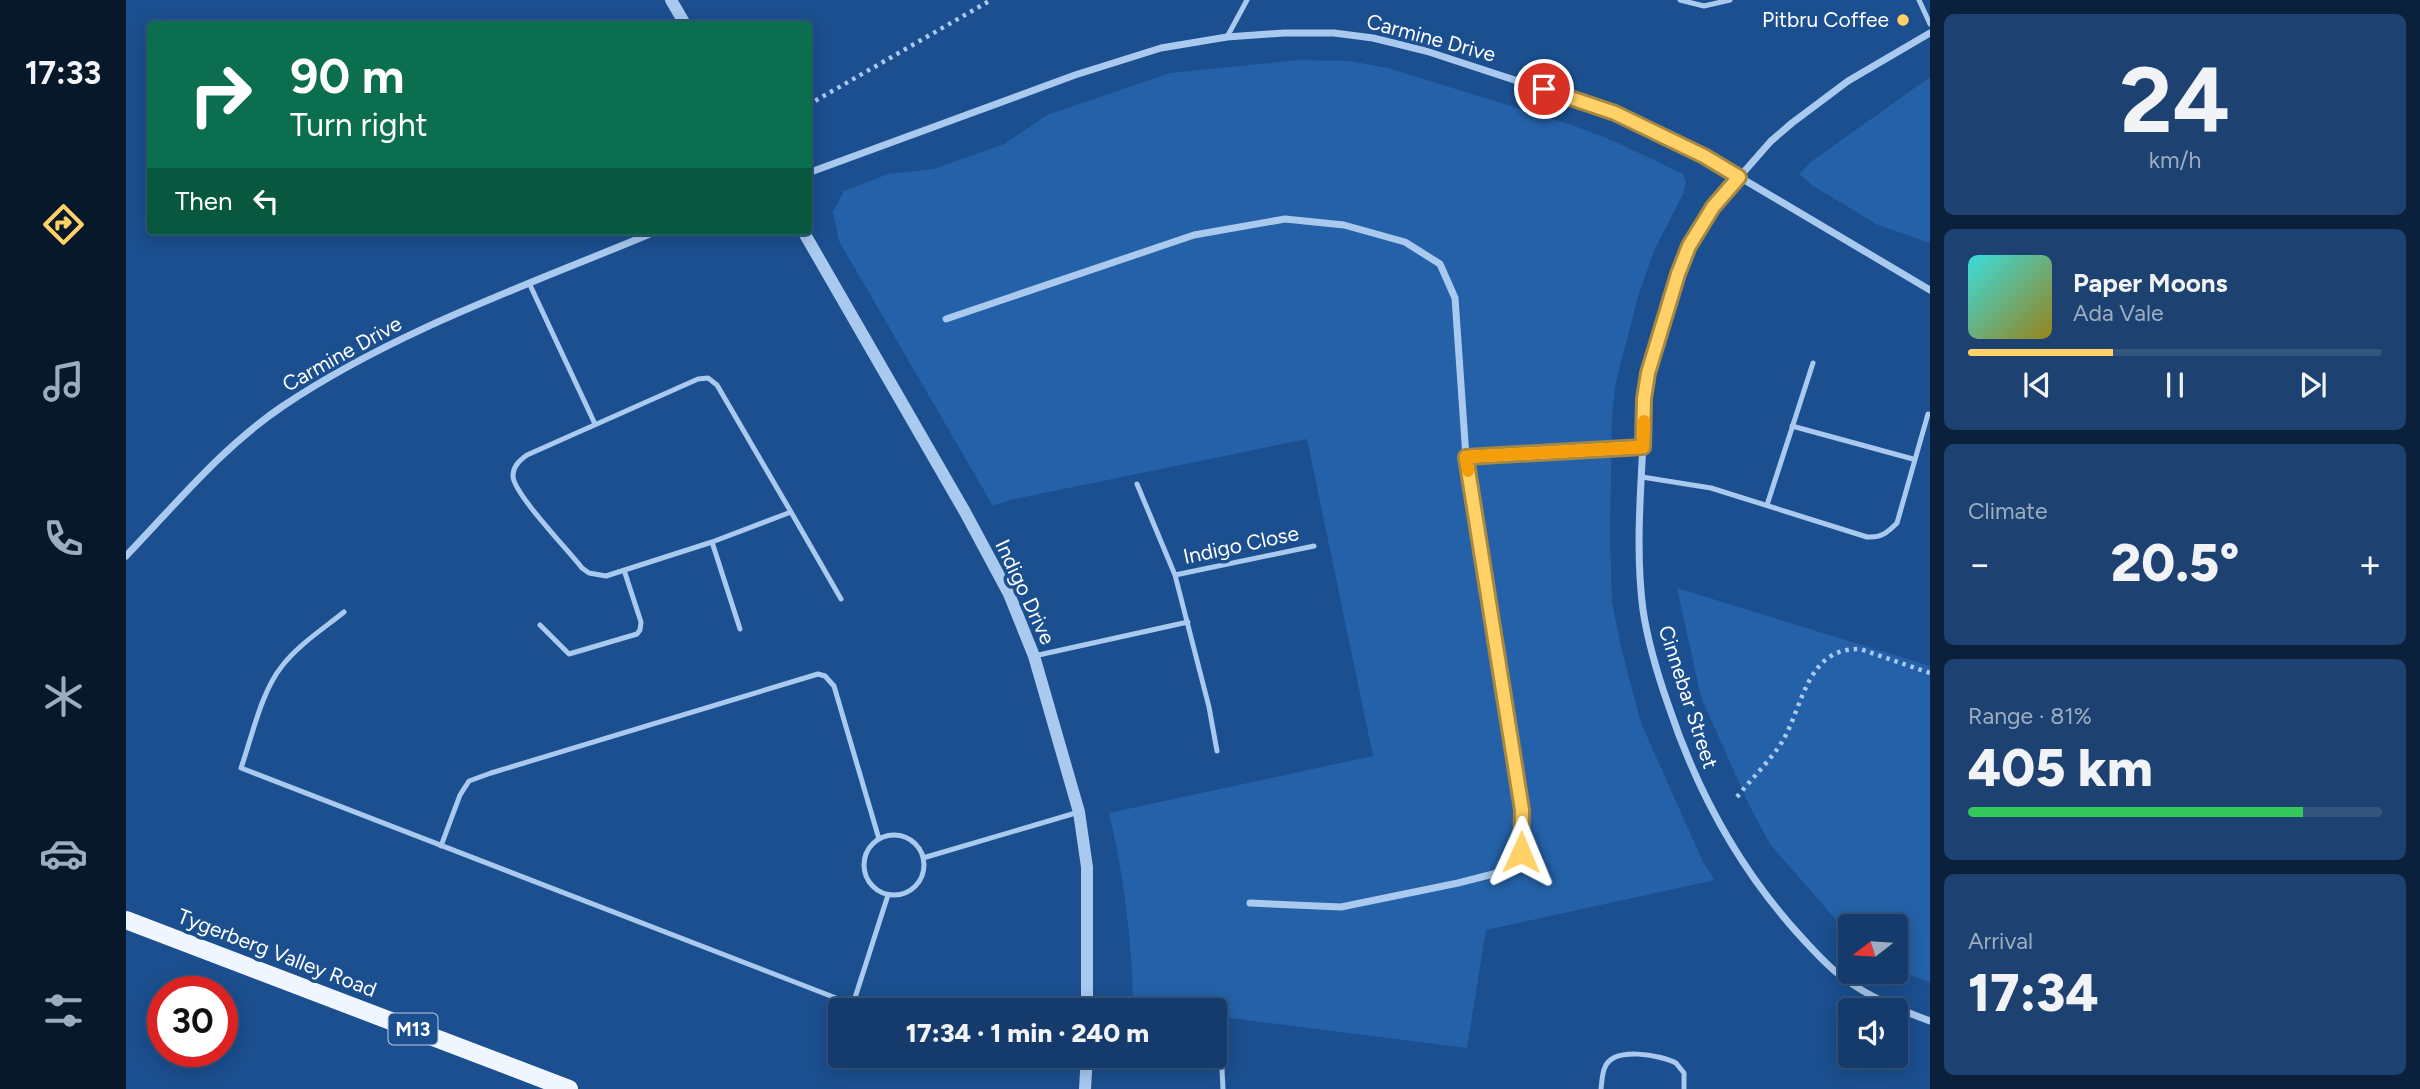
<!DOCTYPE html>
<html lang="en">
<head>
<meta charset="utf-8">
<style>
	:root { --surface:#143b6b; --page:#1d4271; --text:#f1f3f6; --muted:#9dadc1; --line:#33557e; --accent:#ffd166 }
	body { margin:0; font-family:Figtree,sans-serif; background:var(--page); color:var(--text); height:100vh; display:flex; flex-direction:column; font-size:26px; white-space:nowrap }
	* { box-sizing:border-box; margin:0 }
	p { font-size:23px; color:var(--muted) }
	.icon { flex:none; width:38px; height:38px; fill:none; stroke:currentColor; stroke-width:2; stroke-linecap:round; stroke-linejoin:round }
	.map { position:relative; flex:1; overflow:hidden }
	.panel { display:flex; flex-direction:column; gap:14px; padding:14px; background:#0b203b; width:490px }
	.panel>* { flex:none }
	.banner { position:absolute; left:21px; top:21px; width:665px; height:214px; border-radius:7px; box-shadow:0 4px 18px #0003,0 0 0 2px var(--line); background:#0b6e4f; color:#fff; overflow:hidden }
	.needle { width:46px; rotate:253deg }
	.tools { position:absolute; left:1712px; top:914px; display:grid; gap:14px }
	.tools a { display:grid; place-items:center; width:70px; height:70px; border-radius:7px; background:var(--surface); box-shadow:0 4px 18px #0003,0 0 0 2px var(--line); font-size:35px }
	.speed { position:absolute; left:21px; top:976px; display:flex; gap:14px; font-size:35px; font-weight:700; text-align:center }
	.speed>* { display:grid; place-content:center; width:91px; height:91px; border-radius:50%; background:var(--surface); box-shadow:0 4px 18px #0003,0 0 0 2px var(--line); line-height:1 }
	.speed .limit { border:10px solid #d22; background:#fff; color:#111 }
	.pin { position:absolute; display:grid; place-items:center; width:60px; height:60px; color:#fff; margin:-30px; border:4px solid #fff; border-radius:50%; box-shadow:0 2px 7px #0007 }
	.me { position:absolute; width:77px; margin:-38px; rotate:1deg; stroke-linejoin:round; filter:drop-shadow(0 0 5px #0008) }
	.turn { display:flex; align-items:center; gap:24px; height:147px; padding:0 28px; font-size:32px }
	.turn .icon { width:91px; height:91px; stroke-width:2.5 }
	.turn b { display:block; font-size:49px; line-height:60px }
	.then { display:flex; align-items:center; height:66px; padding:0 28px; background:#0003; gap:14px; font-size:26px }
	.big { font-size:52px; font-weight:800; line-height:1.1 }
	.panel .widget { flex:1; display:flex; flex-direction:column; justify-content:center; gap:10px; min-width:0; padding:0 24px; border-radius:10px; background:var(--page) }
	.panel .dial { align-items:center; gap:0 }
	.dial b { font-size:91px; line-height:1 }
	.song { display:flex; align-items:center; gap:21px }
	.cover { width:84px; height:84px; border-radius:10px; background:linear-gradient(135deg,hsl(180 70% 55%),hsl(50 70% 35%)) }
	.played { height:7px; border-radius:4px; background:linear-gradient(90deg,var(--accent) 35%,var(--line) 35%) }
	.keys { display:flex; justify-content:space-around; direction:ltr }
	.heat { display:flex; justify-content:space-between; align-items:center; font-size:38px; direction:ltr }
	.charge { height:10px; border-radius:5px; background:linear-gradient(90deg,#34c759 81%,var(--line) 0) }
	.trip { position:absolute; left:702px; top:998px; width:399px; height:70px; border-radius:7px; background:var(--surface); box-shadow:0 4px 18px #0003,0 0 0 2px var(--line); font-weight:800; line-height:70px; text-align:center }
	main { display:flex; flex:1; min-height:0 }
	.menu { display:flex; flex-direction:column; width:126px; justify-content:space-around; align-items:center; background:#08182b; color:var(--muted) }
	.menu .icon { width:49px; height:49px }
	.menu .selected { color:var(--accent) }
	.menu b { font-size:32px; color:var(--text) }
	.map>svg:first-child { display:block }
</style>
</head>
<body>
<main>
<nav class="menu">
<b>17:33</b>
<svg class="icon selected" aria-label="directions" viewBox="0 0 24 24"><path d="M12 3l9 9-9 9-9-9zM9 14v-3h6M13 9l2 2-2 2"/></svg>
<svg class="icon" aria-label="music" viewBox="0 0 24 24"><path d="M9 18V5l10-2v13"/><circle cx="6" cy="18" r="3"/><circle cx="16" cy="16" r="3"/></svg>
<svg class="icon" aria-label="phone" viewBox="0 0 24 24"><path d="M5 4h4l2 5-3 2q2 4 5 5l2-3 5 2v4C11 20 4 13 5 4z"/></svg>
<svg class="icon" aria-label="climate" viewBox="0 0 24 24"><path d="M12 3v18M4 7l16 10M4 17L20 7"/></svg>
<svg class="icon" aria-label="car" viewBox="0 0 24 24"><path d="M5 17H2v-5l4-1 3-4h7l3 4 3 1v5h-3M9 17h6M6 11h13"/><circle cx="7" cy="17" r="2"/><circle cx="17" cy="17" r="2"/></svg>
<svg class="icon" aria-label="filters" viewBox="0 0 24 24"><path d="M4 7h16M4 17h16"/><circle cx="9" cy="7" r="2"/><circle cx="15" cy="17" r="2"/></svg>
</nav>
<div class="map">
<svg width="1804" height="1089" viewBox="0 0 1804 1089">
	<rect width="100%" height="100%" fill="#1b4f8f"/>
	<path fill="#2461a8" d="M1173,60l50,1 39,7 184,57 44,17 67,32 3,7 -2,11 -30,59 -15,42 -23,89 -4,33 -2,121 2,66 9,45 20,76 62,139 12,18 -229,50 -19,118 -252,-32 -1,-6h-53l-28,-4c-1,-65 -9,-130 -24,-193l264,-57 -66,-317 -297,61 -17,6 -154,-265 -6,-29 11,-21 44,-17 46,-5 70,-25 43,-29 123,-42z
		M1804,77v166l-54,-19 -64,-39 -13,-11 13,-13z
		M1551,588l253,78v317l-35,-15v-42h-45v10l-80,-92 -21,-39 -48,-108z"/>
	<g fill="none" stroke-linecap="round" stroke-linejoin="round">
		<path stroke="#a9c9ee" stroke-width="4.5" stroke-dasharray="3.5 5" stroke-linecap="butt" d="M682,105l183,-105
			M1611,797c15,-19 32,-35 45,-55 22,-37 24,-94 78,-93l70,24"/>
		<path stroke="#a9c9ee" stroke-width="5" d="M1554,0l24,6 26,-6
			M1793,0l11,24
			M1101,37l20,-37
			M404,285l65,139
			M582,378l9,7 74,127 -79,30 -106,34 -17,-3 -7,-5c-13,-17 -69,-75 -69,-92 0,-10 7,-16 14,-21l171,-76z
			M1666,426l121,33
			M1516,477l69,11 156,49c14,1 20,-4 30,-14l31,-109
			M1011,484l38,91 34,132 8,44
			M1641,505l46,-142
			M665,512l50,87
			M586,542l28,87
			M1049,575l139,-29
			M218,612c-21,17 -46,33 -62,54 -21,26 -30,71 -41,102l626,242
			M414,625l29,29 68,-20 3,-4 1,-8 -17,-52
			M908,656l154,-34
			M738 865a30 30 0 1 1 60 0a30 30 0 1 1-60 0Z
			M315,846l19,-51 9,-14 22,-8 327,-99 7,2 9,10 45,153
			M797,858l156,-46
			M727,1004l35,-109
			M1088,1053l8,16 1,20
			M858,1055l18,7
			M1475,1089c1,-7 1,-16 4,-22 9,-21 55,-12 71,-4l8,10v16"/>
		<path stroke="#a9c9ee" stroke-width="7" d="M1804,33l-82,48 -56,42 -21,18 -58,66 -24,39 -11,28 -24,73 -9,52c-2,70 -11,142 -2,211 5,33 15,66 26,97 29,87 72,165 134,232 13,14 26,29 42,40 26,19 55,31 85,42
			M682,173l267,-98 86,-27 66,-11 57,-4h50l39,5 53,13 189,62 89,43 226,134
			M820,319l248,-84 91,-16 59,6 61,17 35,22 15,34 11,159
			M0,556c50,-52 96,-109 157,-150 113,-76 248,-122 374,-175
			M1124,903l91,4 117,-24 47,-12 16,-19 1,-42 -56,-353 177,-9"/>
		<path stroke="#a9c9ee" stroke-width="12" d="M545,0l14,24
			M677,231l162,281 44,82 25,62 45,156 8,55v143
			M959,1089l2,-34"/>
		<path stroke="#f0f6ff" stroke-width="18" d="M0,920l443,169"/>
	</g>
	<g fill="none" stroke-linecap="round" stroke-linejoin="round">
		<g stroke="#a68842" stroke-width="18">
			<path id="route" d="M1395,852l1,-42 -56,-353 177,-10 1,-48 4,-26 30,-99 11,-28 24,-39 26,-30 -35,-21 -89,-43 -71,-24"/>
		</g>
		<use href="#route" stroke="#ffd166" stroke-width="12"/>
		<path stroke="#f59e0b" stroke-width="12" d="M1342,471l-2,-14 177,-10 1,-26"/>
	</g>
	<circle fill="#ffd166" stroke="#1b4f8f" stroke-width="2.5" cx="1777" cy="20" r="7"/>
	<g text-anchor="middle" stroke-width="7" stroke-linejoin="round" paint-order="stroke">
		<rect fill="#1b4f8f" stroke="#bbcadd" stroke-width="2" x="262.5" y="1013.5" width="49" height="31" rx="5"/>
		<g font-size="19" font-weight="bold" fill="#fff">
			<text x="287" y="1036">M13</text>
		</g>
		<g font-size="21" fill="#fff" stroke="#1b4f8f" text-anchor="end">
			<text x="1763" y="27">Pitbru Coffee</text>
		</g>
		<g font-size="21" fill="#fff" stroke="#1b4f8f">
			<text transform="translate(1305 38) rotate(15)" y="7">Carmine Drive</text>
			<text transform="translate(216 354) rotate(-29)" y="7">Carmine Drive</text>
			<text transform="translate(1115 545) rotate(-12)" y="7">Indigo Close</text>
			<text transform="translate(899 592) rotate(65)" y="7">Indigo Drive</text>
			<text transform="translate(1562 697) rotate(72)" y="7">Cinnebar Street</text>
			<text transform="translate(151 953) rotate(21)" y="7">Tygerberg Valley Road</text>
		</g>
	</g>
</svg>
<div class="tools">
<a><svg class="needle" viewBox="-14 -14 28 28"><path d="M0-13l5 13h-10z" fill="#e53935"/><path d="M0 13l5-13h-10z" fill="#9dadc1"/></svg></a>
<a><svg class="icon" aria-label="sound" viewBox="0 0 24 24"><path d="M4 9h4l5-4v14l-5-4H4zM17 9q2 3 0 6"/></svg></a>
</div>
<div class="speed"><div class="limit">30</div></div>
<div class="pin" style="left:1418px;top:89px;background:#d93025"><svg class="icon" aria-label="arrive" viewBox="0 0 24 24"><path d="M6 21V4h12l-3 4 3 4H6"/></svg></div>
<svg class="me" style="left:1395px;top:852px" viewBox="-20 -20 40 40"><path d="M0-17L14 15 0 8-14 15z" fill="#ffd166" stroke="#fff" stroke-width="4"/></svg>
<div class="trip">17:34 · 1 min · 240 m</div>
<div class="banner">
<div class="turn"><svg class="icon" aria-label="right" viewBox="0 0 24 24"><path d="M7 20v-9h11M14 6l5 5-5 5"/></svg><div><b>90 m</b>Turn right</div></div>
<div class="then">Then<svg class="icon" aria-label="left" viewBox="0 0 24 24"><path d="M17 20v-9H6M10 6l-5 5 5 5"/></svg></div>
</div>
</div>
<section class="panel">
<div class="widget dial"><b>24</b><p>km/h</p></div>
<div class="widget">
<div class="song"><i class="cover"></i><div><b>Paper Moons</b><p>Ada Vale</p></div></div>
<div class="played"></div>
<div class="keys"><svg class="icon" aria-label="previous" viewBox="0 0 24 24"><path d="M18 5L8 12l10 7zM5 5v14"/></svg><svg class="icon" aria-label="pause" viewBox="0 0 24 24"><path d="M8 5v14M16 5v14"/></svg><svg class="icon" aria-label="next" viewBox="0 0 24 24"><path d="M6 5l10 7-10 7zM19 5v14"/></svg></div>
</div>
<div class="widget"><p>Climate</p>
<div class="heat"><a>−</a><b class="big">20.5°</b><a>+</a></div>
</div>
<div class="widget"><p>Range · 81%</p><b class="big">405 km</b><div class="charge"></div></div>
<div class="widget"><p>Arrival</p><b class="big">17:34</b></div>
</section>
</main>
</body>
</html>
